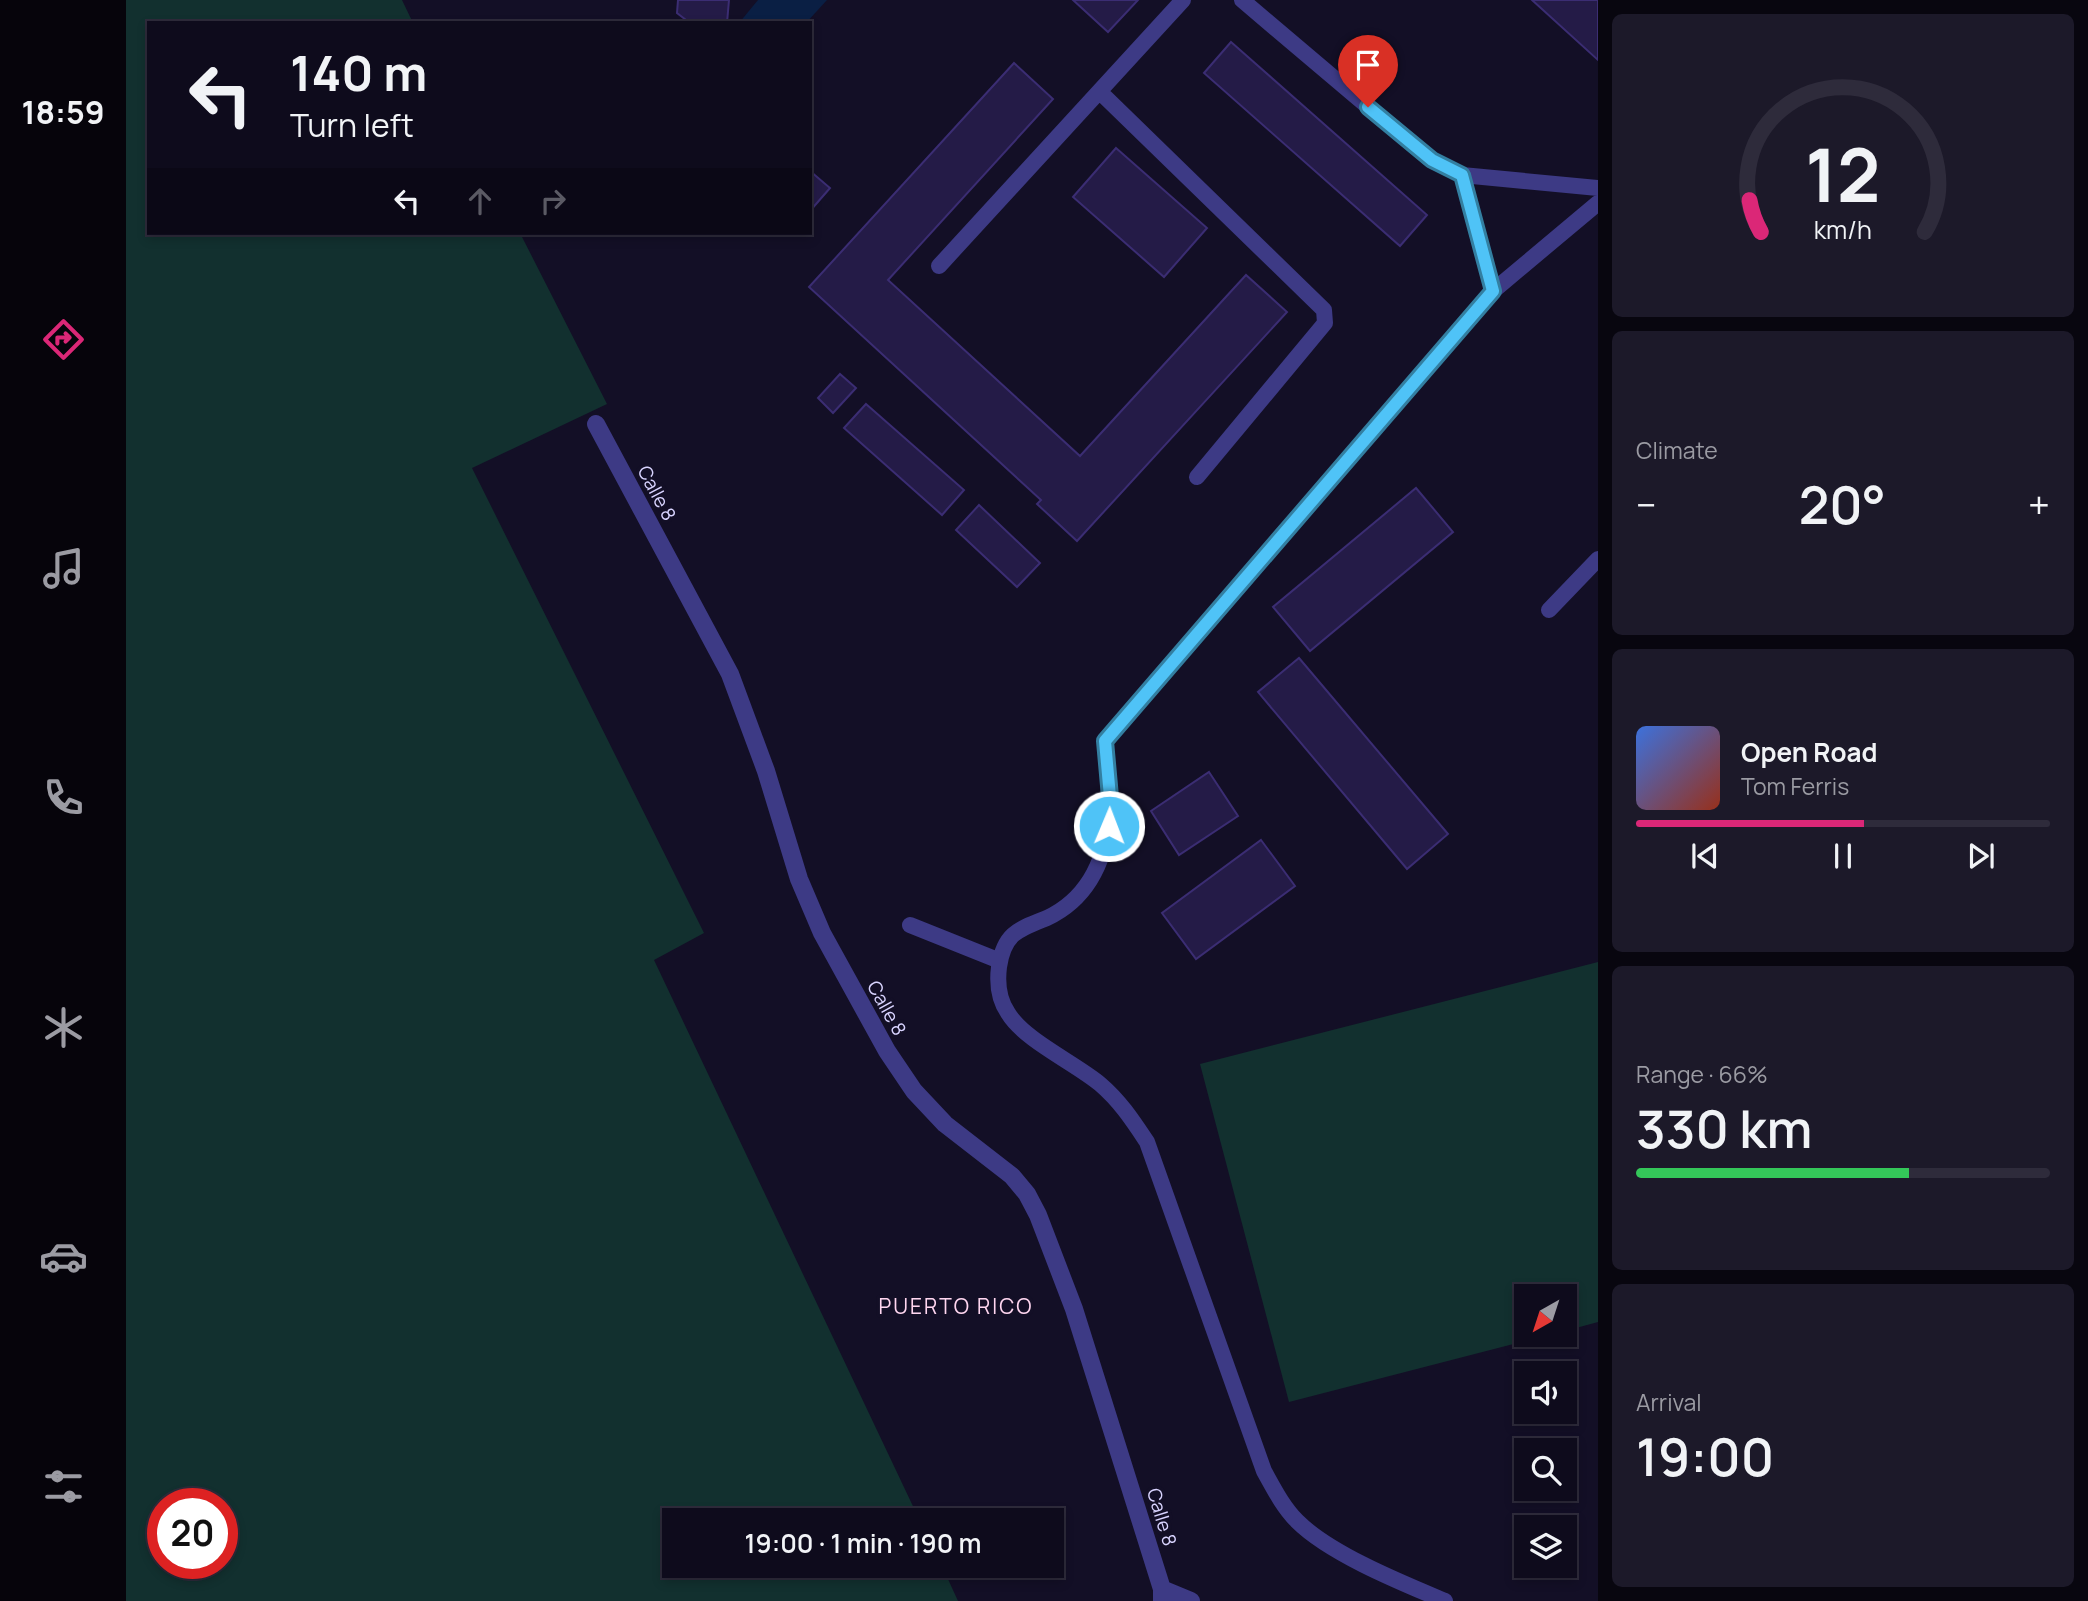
<!DOCTYPE html>
<html lang="en">
<head>
<meta charset="utf-8">
<style>
	:root { --surface:#0e0b1c; --page:#1c1929; --text:#f1f3f6; --muted:#9b9ba3; --line:#2e2b3b; --accent:#db2777 }
	body { margin:0; font-family:Manrope,sans-serif; background:var(--page); color:var(--text); height:100vh; display:flex; flex-direction:column; font-size:26px; white-space:nowrap }
	* { box-sizing:border-box; margin:0 }
	p { font-size:23px; color:var(--muted) }
	.icon { flex:none; width:38px; height:38px; fill:none; stroke:currentColor; stroke-width:2; stroke-linecap:round; stroke-linejoin:round }
	.map { position:relative; flex:1; overflow:hidden }
	.side { display:flex; flex-direction:column; gap:14px; padding:14px; background:#08060f; width:490px }
	.side>* { flex:none }
	.top-card { position:absolute; left:21px; top:21px; width:665px; height:214px; border-radius:0px; box-shadow:0 4px 10px #0003,0 0 0 2px var(--line); background:#0e0b1c; color:var(--text); overflow:hidden }
	.needle { width:46px; rotate:219deg }
	.tools { position:absolute; left:1388px; top:1284px; display:grid; gap:14px }
	.tools a { display:grid; place-items:center; width:63px; height:63px; border-radius:0px; background:var(--surface); box-shadow:0 4px 10px #0003,0 0 0 2px var(--line); font-size:35px }
	.speed { position:absolute; left:21px; top:1488px; display:flex; gap:14px; font-size:35px; font-weight:700; text-align:center }
	.speed>* { display:grid; place-content:center; width:91px; height:91px; border-radius:50%; background:var(--surface); box-shadow:0 4px 10px #0003,0 0 0 2px var(--line); line-height:1 }
	.speed .limit { border:10px solid #d22; background:#fff; color:#111 }
	.pin { position:absolute; display:grid; place-items:center; width:60px; height:60px; color:#fff; margin:-72px -30px; border-radius:50% 50% 50% 0; rotate:-45deg; box-shadow:0 0 7px #0007 }
	.pin .icon { rotate:45deg }
	.me { position:absolute; width:77px; margin:-38px; rotate:1deg; stroke-linejoin:round; filter:drop-shadow(0 0 5px #0008) }
	.turn { display:flex; align-items:center; gap:24px; height:147px; padding:0 28px; font-size:32px }
	.turn .icon { width:91px; height:91px; stroke-width:2.5 }
	.turn b { display:block; font-size:49px; line-height:60px }
	.lanes { display:flex; align-items:center; height:66px; padding:0 28px; background:#0003; justify-content:center; gap:35px; direction:ltr }
	.lanes .off { opacity:.35 }
	.big { font-size:52px; font-weight:600; line-height:1.1 }
	.side .card { flex:1; display:flex; flex-direction:column; justify-content:center; gap:10px; min-width:0; padding:0 24px; border-radius:10px; background:var(--page) }
	.side .dial { align-items:center; gap:0 }
	.dial svg { height:182px; overflow:visible; fill:none; stroke:var(--line); stroke-width:7; stroke-linecap:round; text-anchor:middle }
	.dial text { fill:var(--text); stroke:none }
	.song { display:flex; align-items:center; gap:21px }
	.cover { width:84px; height:84px; border-radius:10px; background:linear-gradient(135deg,hsl(220 70% 55%),hsl(10 70% 35%)) }
	.played { height:7px; border-radius:4px; background:linear-gradient(90deg,var(--accent) 55%,var(--line) 55%) }
	.keys { display:flex; justify-content:space-around; direction:ltr }
	.heat { display:flex; justify-content:space-between; align-items:center; font-size:38px; direction:ltr }
	.charge { height:10px; border-radius:5px; background:linear-gradient(90deg,#34c759 66%,var(--line) 0) }
	.trip { position:absolute; left:536px; top:1508px; width:402px; height:70px; border-radius:0px; background:var(--surface); box-shadow:0 4px 10px #0003,0 0 0 2px var(--line); font-weight:600; line-height:70px; text-align:center }
	main { display:flex; flex:1; min-height:0 }
	.tab-bar { display:flex; flex-direction:column; width:126px; justify-content:space-around; align-items:center; background:#06040b; color:var(--muted) }
	.tab-bar .icon { width:49px; height:49px }
	.tab-bar .current { color:var(--accent) }
	.tab-bar b { font-size:32px; color:var(--text) }
	.map>svg:first-child { display:block }
</style>
</head>
<body>
<main>
<nav class="tab-bar">
<b>18:59</b>
<svg class="icon current" aria-label="directions" viewBox="0 0 24 24"><path d="M12 3l9 9-9 9-9-9zM9 14v-3h6M13 9l2 2-2 2"/></svg>
<svg class="icon" aria-label="music" viewBox="0 0 24 24"><path d="M9 18V5l10-2v13"/><circle cx="6" cy="18" r="3"/><circle cx="16" cy="16" r="3"/></svg>
<svg class="icon" aria-label="phone" viewBox="0 0 24 24"><path d="M5 4h4l2 5-3 2q2 4 5 5l2-3 5 2v4C11 20 4 13 5 4z"/></svg>
<svg class="icon" aria-label="climate" viewBox="0 0 24 24"><path d="M12 3v18M4 7l16 10M4 17L20 7"/></svg>
<svg class="icon" aria-label="car" viewBox="0 0 24 24"><path d="M5 17H2v-5l4-1 3-4h7l3 4 3 1v5h-3M9 17h6M6 11h13"/><circle cx="7" cy="17" r="2"/><circle cx="17" cy="17" r="2"/></svg>
<svg class="icon" aria-label="filters" viewBox="0 0 24 24"><path d="M4 7h16M4 17h16"/><circle cx="9" cy="7" r="2"/><circle cx="15" cy="17" r="2"/></svg>
</nav>
<div class="map">
<svg width="1472" height="1601" viewBox="0 0 1472 1601">
	<rect width="100%" height="100%" fill="#130f26"/>
	<path fill="#12302f" fill-rule="evenodd" d="M0,0h276l11,23h-264v210h371l87,171 -135,64 232,465 -50,27 266,561h-246v45h268l16,35h-832zM37,1503h59v60h-59z
		M1472,962v360l-33,9 -1,-34h-38v38h22l-259,67 -89,-338z"/>
	<path fill="#0a1f44" d="M632,0h69l-21,23h-67z"/>
	<path fill="#241b47" stroke="#3b2d73" stroke-width="2" d="M552,0h51l-2,23h-37l-13,-10z
		M947,0h65l-30,32z
		M1406,0h66v60z
		M1105,42l196,173 -27,31 -196,-173z
		M888,63l39,36 -165,181 192,176 166,-181 41,37 -210,229 -40,-37 4,-4 -232,-213z
		M990,148l91,80 -43,49 -91,-80z
		M684,171l20,17 -20,23z
		M714,374l16,14 -23,25 -15,-15z
		M740,404l98,86 -22,25 -98,-87z
		M1290,488l37,44 -143,119 -37,-44z
		M853,505l61,58 -23,24 -61,-57z
		M1173,658l149,176 -41,35 -149,-177z
		M1083,772l29,44 -59,39 -28,-44z
		M1135,840l34,46 -99,73 -34,-46z"/>
	<g fill="none" stroke-linecap="round" stroke-linejoin="round">
		<path stroke="#3d3a85" stroke-width="16" d="M1116,0l189,160 31,15 136,13
			M974,92l224,218 1,13 -128,154
			M1336,175l31,116
			M813,266l244,-266
			M1423,610l49,-51
			M784,925l90,36
			M1319,1601c-43,-18 -115,-47 -148,-80 -14,-14 -23,-32 -33,-50l-117,-329c-14,-21 -27,-41 -47,-58 -25,-21 -76,-44 -92,-71 -9,-13 -11,-30 -9,-46 5,-34 20,-38 48,-49 17,-8 33,-22 43,-38 27,-44 19,-91 15,-139l388,-450 105,-88"/>
		<path stroke="#3d3a85" stroke-width="18" d="M470,424l134,250 36,97 33,108 23,54 65,118 27,40 31,33 67,52 15,18 11,21 36,94 88,280v12
			M1036,1589l29,12"/>
	</g>
	<g fill="none" stroke-linecap="round" stroke-linejoin="round">
		<g stroke="#337fa1" stroke-width="18">
			<path id="route" d="M983,826l2,-18 -6,-67 388,-450 -31,-116 -30,-15 -64,-53"/>
		</g>
		<use href="#route" stroke="#4fc3f7" stroke-width="12"/>
	</g>
	<g text-anchor="middle" stroke-width="7" stroke-linejoin="round" paint-order="stroke">
		<g font-size="19" fill="#d9d4ff" stroke="#130f26">
			<text transform="translate(531 493) rotate(62)" y="7">Calle 8</text>
			<text transform="translate(761 1008) rotate(61)" y="7">Calle 8</text>
			<text transform="translate(1036 1517) rotate(73)" y="7">Calle 8</text>
		</g>
		<g font-size="21" letter-spacing="2" fill="#ffd6f0" stroke="#130f26">
			<text x="830" y="1314">PUERTO RICO</text>
		</g>
	</g>
</svg>
<div class="tools">
<a><svg class="needle" viewBox="-14 -14 28 28"><path d="M0-13l5 13h-10z" fill="#e53935"/><path d="M0 13l5-13h-10z" fill="#9b9ba3"/></svg></a>
<a><svg class="icon" aria-label="sound" viewBox="0 0 24 24"><path d="M4 9h4l5-4v14l-5-4H4zM17 9q2 3 0 6"/></svg></a>
<a><svg class="icon" aria-label="search" viewBox="0 0 24 24"><circle cx="10" cy="10" r="6"/><path d="M15 15l6 6"/></svg></a>
<a><svg class="icon" aria-label="layers" viewBox="0 0 24 24"><path d="M12 4l9 5-9 5-9-5zM3 14l9 5 9-5"/></svg></a>
</div>
<div class="speed"><div class="limit">20</div></div>
<div class="pin" style="left:1242px;top:107px;background:#d93025"><svg class="icon" aria-label="arrive" viewBox="0 0 24 24"><path d="M6 21V4h12l-3 4 3 4H6"/></svg></div>
<svg class="me" style="left:983px;top:826px" viewBox="-20 -20 40 40"><circle r="17" fill="#4fc3f7" stroke="#fff" stroke-width="3"/><path d="M0-11L8 9 0 5-8 9z" fill="#fff"/></svg>
<div class="trip">19:00 · 1 min · 190 m</div>
<div class="top-card">
<div class="turn"><svg class="icon" aria-label="left" viewBox="0 0 24 24"><path d="M17 20v-9H6M10 6l-5 5 5 5"/></svg><div><b>140 m</b>Turn left</div></div>
<div class="lanes"><svg class="icon" aria-label="left" viewBox="0 0 24 24"><path d="M17 20v-9H6M10 6l-5 5 5 5"/></svg><svg class="icon off" aria-label="ahead" viewBox="0 0 24 24"><path d="M12 20V5M6 11l6-6 6 6"/></svg><svg class="icon off" aria-label="right" viewBox="0 0 24 24"><path d="M7 20v-9h11M14 6l5 5-5 5"/></svg></div>
</div>
</div>
<section class="side">
<div class="card dial"><svg viewBox="0 0 100 80">
<path d="M14 69A42 42 0 1 1 86 69"/>
<path d="M14 69A42 42 0 0 1 9 55" stroke="#db2777"/>
<text x="50" y="56" font-size="32" font-weight="700">12</text>
<text x="50" y="72" font-size="11">km/h</text>
</svg></div>
<div class="card"><p>Climate</p>
<div class="heat"><a>−</a><b class="big">20°</b><a>+</a></div>
</div>
<div class="card">
<div class="song"><i class="cover"></i><div><b>Open Road</b><p>Tom Ferris</p></div></div>
<div class="played"></div>
<div class="keys"><svg class="icon" aria-label="previous" viewBox="0 0 24 24"><path d="M18 5L8 12l10 7zM5 5v14"/></svg><svg class="icon" aria-label="pause" viewBox="0 0 24 24"><path d="M8 5v14M16 5v14"/></svg><svg class="icon" aria-label="next" viewBox="0 0 24 24"><path d="M6 5l10 7-10 7zM19 5v14"/></svg></div>
</div>
<div class="card"><p>Range · 66%</p><b class="big">330 km</b><div class="charge"></div></div>
<div class="card"><p>Arrival</p><b class="big">19:00</b></div>
</section>
</main>
</body>
</html>
